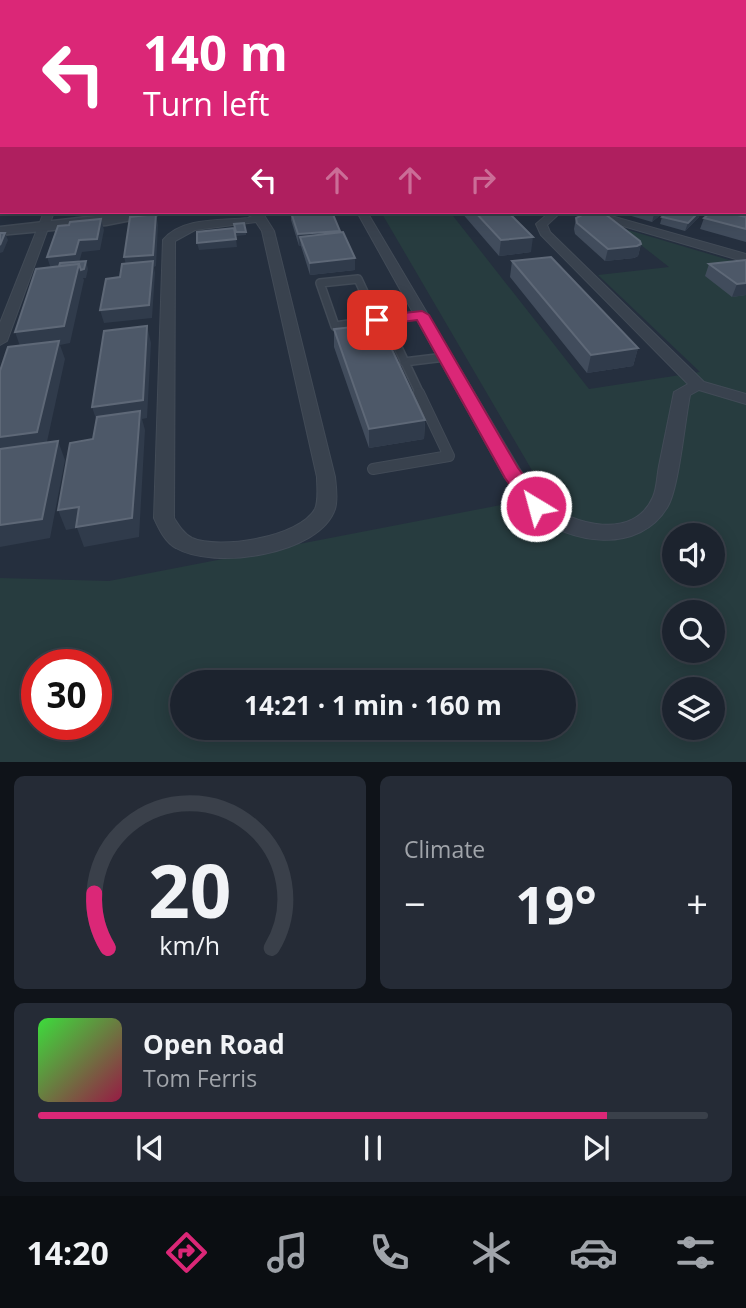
<!DOCTYPE html>
<html lang="en">
<head>
<meta charset="utf-8">
<style>
	:root { --surface:#1c232e; --page:#252b36; --text:#f1f3f6; --muted:#a0a4aa; --line:#3a404a; --accent:#db2777 }
	body { margin:0; font-family:"Open Sans",sans-serif; background:var(--page); color:var(--text); height:100vh; display:flex; flex-direction:column; font-size:26px; white-space:nowrap }
	* { box-sizing:border-box; margin:0 }
	p { font-size:23px; color:var(--muted) }
	.icon { flex:none; width:38px; height:38px; fill:none; stroke:currentColor; stroke-width:2; stroke-linecap:round; stroke-linejoin:round }
	.map { position:relative; height:762px; overflow:hidden }
	.sheet { display:flex; flex-direction:column; gap:14px; padding:14px; background:#0f1319; flex:1 }
	.sheet>* { flex:none }
	.banner { position:absolute; left:0px; top:0px; width:747px; height:214px; box-shadow:0 4px 18px #0003,0 0 0 2px var(--line); background:#db2777; color:#fff; overflow:hidden }
	.controls { position:absolute; left:662px; top:523px; display:grid; gap:14px }
	.controls a { display:grid; place-items:center; width:63px; height:63px; border-radius:50%; background:var(--surface); box-shadow:0 4px 18px #0003,0 0 0 2px var(--line); font-size:35px }
	.speed { position:absolute; left:21px; top:649px; display:flex; gap:14px; font-size:35px; font-weight:700; text-align:center }
	.speed>* { display:grid; place-content:center; width:91px; height:91px; border-radius:50%; background:var(--surface); box-shadow:0 4px 18px #0003,0 0 0 2px var(--line); line-height:1 }
	.speed .limit { border:10px solid #d22; background:#fff; color:#111 }
	.pin { position:absolute; display:grid; place-items:center; width:60px; height:60px; color:#fff; margin:-30px; border-radius:14px; box-shadow:0 4px 10px #0006 }
	.me { position:absolute; width:77px; margin:-38px; rotate:323deg; stroke-linejoin:round; filter:drop-shadow(0 0 5px #0008) }
	.turn { display:flex; align-items:center; gap:24px; height:147px; padding:0 28px; font-size:32px }
	.turn .icon { width:91px; height:91px; stroke-width:2.5 }
	.turn b { display:block; font-size:49px; line-height:60px }
	.lanes { display:flex; align-items:center; height:66px; padding:0 28px; background:#0003; justify-content:center; gap:35px; direction:ltr }
	.lanes .off { opacity:.35 }
	.big { font-size:52px; font-weight:700; line-height:1.1 }
	.sheet .card { flex:1; display:flex; flex-direction:column; justify-content:center; gap:10px; min-width:0; padding:0 24px; border-radius:10px; background:var(--page) }
	.sheet .dial { align-items:center; gap:0 }
	.dial svg { height:182px; overflow:visible; fill:none; stroke:var(--line); stroke-width:7; stroke-linecap:round; text-anchor:middle }
	.dial text { fill:var(--text); stroke:none }
	.song { display:flex; align-items:center; gap:21px }
	.cover { width:84px; height:84px; border-radius:10px; background:linear-gradient(135deg,hsl(120 70% 55%),hsl(340 70% 35%)) }
	.played { height:7px; border-radius:4px; background:linear-gradient(90deg,var(--accent) 85%,var(--line) 85%) }
	.keys { display:flex; justify-content:space-around; direction:ltr }
	.heat { display:flex; justify-content:space-between; align-items:center; font-size:38px; direction:ltr }
	.sheet .tiles { flex:1; display:grid; gap:14px; grid-template-columns:1fr 1fr }
	.card:last-child { grid-column:span 2 }
	.trip { position:absolute; left:170px; top:670px; width:406px; height:70px; border-radius:35px; background:var(--surface); box-shadow:0 4px 18px #0003,0 0 0 2px var(--line); font-weight:700; line-height:70px; text-align:center }
	.dock { display:flex; height:112px; justify-content:space-around; align-items:center; background:#0b0e12; color:var(--muted) }
	.dock .icon { width:49px; height:49px }
	.dock .active { color:var(--accent) }
	.dock b { font-size:32px; color:var(--text) }
	.map>svg:first-child { display:block }
</style>
</head>
<body>
<div class="map">
<svg width="746" height="762" viewBox="0 0 746 762">
	<rect width="100%" height="100%" fill="#252f3e"/>
	<path fill="#273c3f" fill-rule="evenodd" d="M381,212h69l139,177 111,-17 -102,-97 71,-8 -51,-40 128,38v497h-746v-184l109,3 438,-85zM674,536h38v38h-38zM674,612h38v39h-38zM37,665h59v59h-59zM182,682h382v46h-382zM674,690h38v38h-38z"/>
	<g fill="none" stroke-linecap="round" stroke-linejoin="round">
		<g stroke="#424b57" stroke-width="10">
			<path id="service-far1" d="M358,279l19,41 -42,6 -15,-43z
				M377,320l45,-5
				M394,339l26,55
				M404,362l41,-5"/>
		</g>
		<g stroke="#424b57" stroke-width="12">
			<path id="service" d="M373,469l76,-13 -30,-63"/>
		</g>
		<g stroke="#424b57" stroke-width="2">
			<path id="minor" d="M44,212h10l-47,129 -7,4v-22z
				M252,212h10l12,19 61,246c1,10 3,22 0,32 -15,46 -122,61 -159,39 -11,-6 -17,-19 -22,-30l9,-278c19,-23 57,-19 85,-22l4,-2zM256,222l6,9 55,246c0,10 2,23 -2,32 -15,28 -96,41 -123,29 -8,-4 -13,-12 -18,-20l1,-277 20,-11z
				M357,212h10l152,256c8,12 15,25 26,34 28,23 89,39 108,-5 4,-9 4,-21 6,-31 5,-25 10,-49 15,-74l14,-8 -147,-149 -5,-11 14,-12h11l-14,13 3,7 154,150 42,12v10l-47,-14 -9,5c-5,24 -11,92 -22,111 -28,49 -99,39 -137,6 -11,-9 -18,-23 -26,-34z
				M581,212h16l149,42v8l-164,-48z"/>
		</g>
		<g stroke="#424b57" stroke-width="3">
			<path id="tertiary" d="M131,212h28l-2,3 -51,10 -106,10v-8z"/>
		</g>
		<use href="#service-far1" stroke="#39424e" stroke-width="7"/>
		<use href="#service" stroke="#39424e" stroke-width="10"/>
		<use href="#minor" fill="#39424e" fill-rule="evenodd"/>
		<use href="#tertiary" fill="#39424e" fill-rule="evenodd"/>
	</g>
	<path fill="#414c5c" d="M0,105h2v68h-2z
		M291,212h41l8,21 15,25v12l-45,5 -9,-29h-2l-8,-26z
		M461,212h47l23,40 -32,4z
		M629,212h35l-12,10 -24,-7z
		M667,212h33l-1,5 -14,14 -25,-7 2,-7z
		M746,217v25l-46,-13 4,-11z
		M576,218l65,26 -3,12 -4,2 -29,3 -30,-27 -1,-5z
		M746,260v35l-14,2 -27,-21 4,-12z
		M512,261l126,87 -5,18 -46,7 -77,-96z
		M334,329l91,91 -1,19 -55,9 -35,-101z"/>
	<path fill="#303b4b" d="M0,160h2v13h-2z
		M59,212h34l-33,3z
		M657,212h7l-12,10 2,-8z
		M699,212h1l-1,5 -14,14 3,-8z
		M156,214l2,11 -2,41 -2,1 1,6 -3,45 -48,5 -4,-13 27,-41 -3,-12z
		M101,219l3,11 -4,20 -18,2 -4,14 -27,3 -4,-12 32,-17z
		M340,231v11l-40,-5 1,9h-2l-1,-12z
		M236,232h10v3l-10,1z
		M5,233l3,7 -5,12 -3,1v-8z
		M533,237l-2,15 -32,4 2,-16z
		M236,239l1,8 -38,3 -2,-7z
		M641,244l-3,12 -4,2 -29,3 3,-12z
		M355,258v12l-45,5v-12z
		M86,261l2,8 -2,9h-3l1,2 -14,63 -10,2 5,14 -20,92 -45,6v-20l21,-88 -6,-17 64,-68z
		M746,283v12l-14,2 5,-13z
		M147,326l4,17 -4,75 -5,1 3,11 -6,107 -55,10 -7,-19 -11,2 -8,-20 21,-3 19,-82 -6,-18z
		M638,348l-5,18 -46,7 4,-18z
		M425,420l-1,19 -55,9v-19z
		M58,441l7,19 -15,78 -50,9v-22z"/>
	<path fill="#4d5868" stroke="#5e6877" stroke-width="2" d="M0,117h2v16h-2z
		M0,150h2v10h-2z
		M291,212h41l8,19 -42,3z
		M475,212h33l25,25 -32,3z
		M644,212h13l-3,2z
		M667,212h32l-11,11 -26,-6z
		M711,212h14l21,5v12l-42,-11z
		M586,213l19,1 35,27 1,3 -4,2 -29,3 -31,-26 -1,-5z
		M156,214l-3,41 -29,2 6,-40z
		M101,219l-4,20 -18,1 -4,14 -28,3 11,-31 11,-1 1,-3z
		M244,223l2,9h-10l-2,-8z
		M234,228l2,11 -39,4v-11z
		M343,232l12,26 -45,5 -10,-26z
		M0,233h5l-5,12z
		M551,257l87,91 -47,7 -79,-94z
		M746,260v23l-9,1 -28,-20z
		M86,261l-2,8 -3,1 -2,-6 -20,2 1,-3z
		M153,261l-4,44 -49,5 6,-31 14,-2 2,-13z
		M79,264l-15,62 -49,6 21,-63z
		M380,324l45,96 -56,9 -35,-100z
		M147,326l-4,74 -51,7 12,-76z
		M59,341l-22,91 -37,5v-66l8,-24z
		M140,411l-8,107 -56,9 3,-20 -21,3 12,-67 23,-4 4,-22z
		M58,441l-16,78 -42,6v-76z"/>
	<linearGradient id="sky" x2="0" y2="1"><stop stop-color="#141a22"/><stop offset="0.5" stop-color="#404d63"/><stop offset="1" stop-color="#404d63" stop-opacity="0"/></linearGradient>
	<rect width="746" height="212" fill="url(#sky)"/>
	<path fill="#db2777" stroke="#8e194d" stroke-width="2" d="M422,311l7,4 89,153 25,32 3,6 -3,5 -7,2 -7,-2 -24,-33 -88,-158 -40,5 -7,-5 7,-4z"/>
</svg>
<div class="controls">
<a><svg class="icon" aria-label="sound" viewBox="0 0 24 24"><path d="M4 9h4l5-4v14l-5-4H4zM17 9q2 3 0 6"/></svg></a>
<a><svg class="icon" aria-label="search" viewBox="0 0 24 24"><circle cx="10" cy="10" r="6"/><path d="M15 15l6 6"/></svg></a>
<a><svg class="icon" aria-label="layers" viewBox="0 0 24 24"><path d="M12 4l9 5-9 5-9-5zM3 14l9 5 9-5"/></svg></a>
</div>
<div class="speed"><div class="limit">30</div></div>
<div class="pin" style="left:377px;top:320px;background:#d93025"><svg class="icon" aria-label="arrive" viewBox="0 0 24 24"><path d="M6 21V4h12l-3 4 3 4H6"/></svg></div>
<svg class="me" style="left:536px;top:506px" viewBox="-20 -20 40 40"><circle r="17" fill="#db2777" stroke="#fff" stroke-width="3"/><path d="M0-11L8 9 0 5-8 9z" fill="#fff"/></svg>
<div class="trip">14:21 · 1 min · 160 m</div>
<div class="banner">
<div class="turn"><svg class="icon" aria-label="left" viewBox="0 0 24 24"><path d="M17 20v-9H6M10 6l-5 5 5 5"/></svg><div><b>140 m</b>Turn left</div></div>
<div class="lanes"><svg class="icon" aria-label="left" viewBox="0 0 24 24"><path d="M17 20v-9H6M10 6l-5 5 5 5"/></svg><svg class="icon off" aria-label="ahead" viewBox="0 0 24 24"><path d="M12 20V5M6 11l6-6 6 6"/></svg><svg class="icon off" aria-label="ahead" viewBox="0 0 24 24"><path d="M12 20V5M6 11l6-6 6 6"/></svg><svg class="icon off" aria-label="right" viewBox="0 0 24 24"><path d="M7 20v-9h11M14 6l5 5-5 5"/></svg></div>
</div>
</div>
<section class="sheet">
<div class="tiles">
<div class="card dial"><svg viewBox="0 0 100 80">
<path d="M14 69A42 42 0 1 1 86 69"/>
<path d="M14 69A42 42 0 0 1 8 45" stroke="#db2777"/>
<text x="50" y="56" font-size="32" font-weight="700">20</text>
<text x="50" y="72" font-size="11">km/h</text>
</svg></div>
<div class="card"><p>Climate</p>
<div class="heat"><a>−</a><b class="big">19°</b><a>+</a></div>
</div>
<div class="card">
<div class="song"><i class="cover"></i><div><b>Open Road</b><p>Tom Ferris</p></div></div>
<div class="played"></div>
<div class="keys"><svg class="icon" aria-label="previous" viewBox="0 0 24 24"><path d="M18 5L8 12l10 7zM5 5v14"/></svg><svg class="icon" aria-label="pause" viewBox="0 0 24 24"><path d="M8 5v14M16 5v14"/></svg><svg class="icon" aria-label="next" viewBox="0 0 24 24"><path d="M6 5l10 7-10 7zM19 5v14"/></svg></div>
</div>
</div>
</section>
<nav class="dock">
<b>14:20</b>
<svg class="icon active" aria-label="directions" viewBox="0 0 24 24"><path d="M12 3l9 9-9 9-9-9zM9 14v-3h6M13 9l2 2-2 2"/></svg>
<svg class="icon" aria-label="music" viewBox="0 0 24 24"><path d="M9 18V5l10-2v13"/><circle cx="6" cy="18" r="3"/><circle cx="16" cy="16" r="3"/></svg>
<svg class="icon" aria-label="phone" viewBox="0 0 24 24"><path d="M5 4h4l2 5-3 2q2 4 5 5l2-3 5 2v4C11 20 4 13 5 4z"/></svg>
<svg class="icon" aria-label="climate" viewBox="0 0 24 24"><path d="M12 3v18M4 7l16 10M4 17L20 7"/></svg>
<svg class="icon" aria-label="car" viewBox="0 0 24 24"><path d="M5 17H2v-5l4-1 3-4h7l3 4 3 1v5h-3M9 17h6M6 11h13"/><circle cx="7" cy="17" r="2"/><circle cx="17" cy="17" r="2"/></svg>
<svg class="icon" aria-label="filters" viewBox="0 0 24 24"><path d="M4 7h16M4 17h16"/><circle cx="9" cy="7" r="2"/><circle cx="15" cy="17" r="2"/></svg>
</nav>
</body>
</html>
